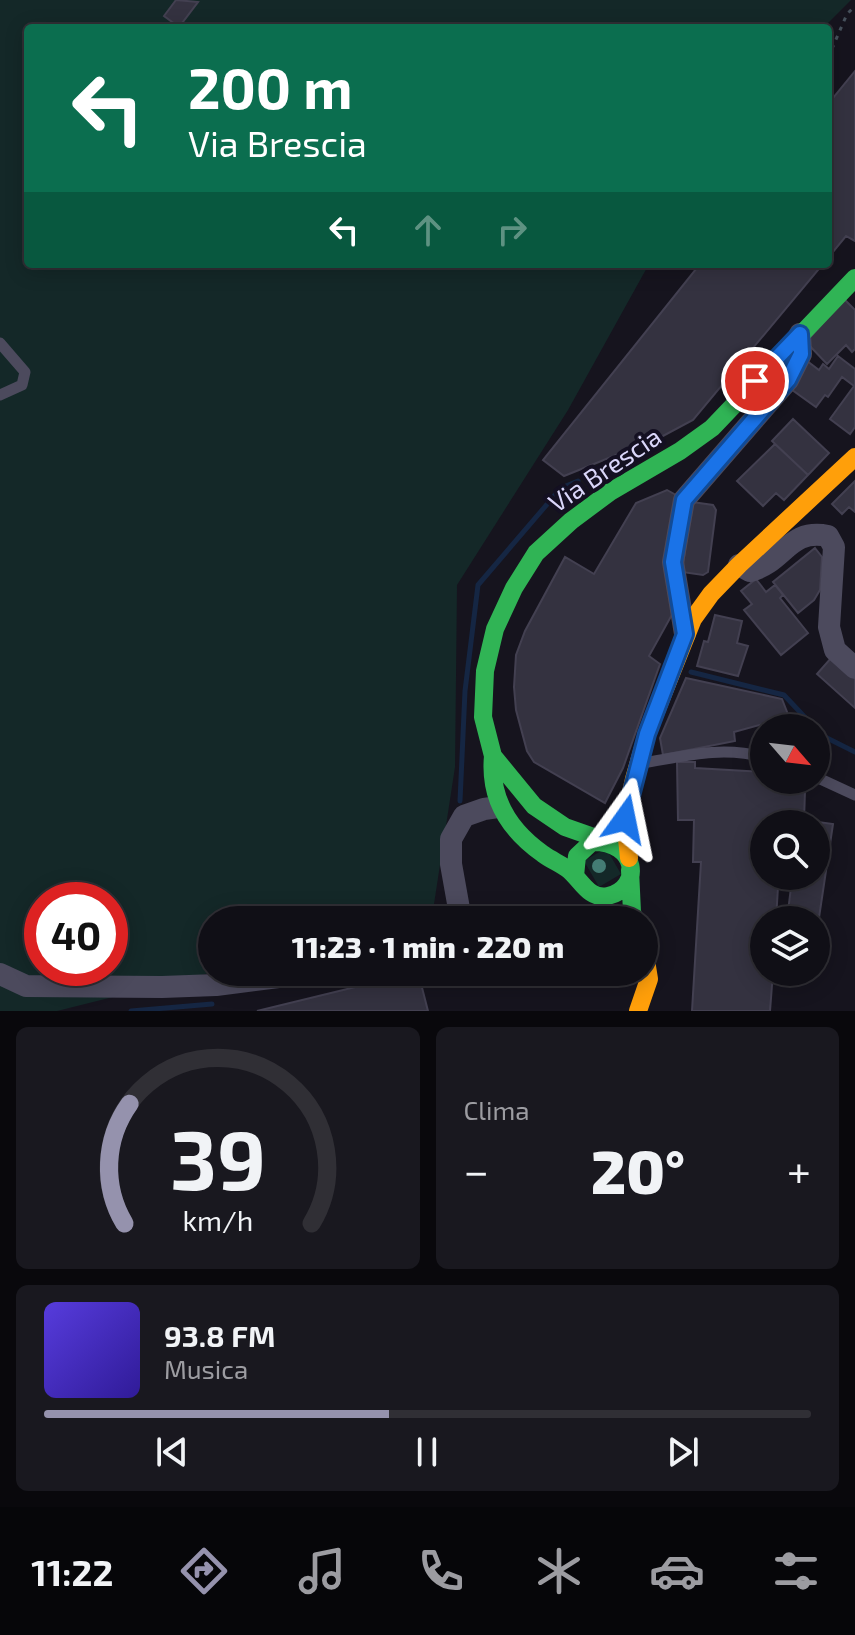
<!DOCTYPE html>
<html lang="it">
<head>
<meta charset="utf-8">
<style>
	:root { --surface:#100f16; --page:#19181f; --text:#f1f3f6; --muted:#9c9ca1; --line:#302f35; --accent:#9592ad }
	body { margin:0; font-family:"Exo 2",sans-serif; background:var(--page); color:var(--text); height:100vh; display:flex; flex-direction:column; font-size:30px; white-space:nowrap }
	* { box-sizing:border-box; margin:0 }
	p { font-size:26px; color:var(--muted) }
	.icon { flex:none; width:44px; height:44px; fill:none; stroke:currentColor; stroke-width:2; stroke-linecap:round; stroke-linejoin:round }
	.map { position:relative; height:1011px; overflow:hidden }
	.side { display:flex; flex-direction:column; gap:16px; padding:16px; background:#09080c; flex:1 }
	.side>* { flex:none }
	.banner { position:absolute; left:24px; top:24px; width:808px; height:244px; border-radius:8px; box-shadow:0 4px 20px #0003,0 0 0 2px var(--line); background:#0b6e4f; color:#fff; overflow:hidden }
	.needle { width:52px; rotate:118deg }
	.buttons { position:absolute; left:750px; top:714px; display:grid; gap:16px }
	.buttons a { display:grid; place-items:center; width:80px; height:80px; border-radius:50%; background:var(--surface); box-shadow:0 4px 20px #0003,0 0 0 2px var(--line); font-size:40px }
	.speed { position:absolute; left:24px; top:882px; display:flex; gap:16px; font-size:40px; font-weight:700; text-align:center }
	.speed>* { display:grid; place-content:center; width:104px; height:104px; border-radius:50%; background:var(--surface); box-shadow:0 4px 20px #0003,0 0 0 2px var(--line); line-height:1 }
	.speed .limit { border:12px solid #d22; background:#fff; color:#111 }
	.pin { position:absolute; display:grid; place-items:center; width:68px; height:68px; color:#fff; margin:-34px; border:4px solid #fff; border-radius:50%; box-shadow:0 2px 8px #0007 }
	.me { position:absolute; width:88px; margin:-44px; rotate:12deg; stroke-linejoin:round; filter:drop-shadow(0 0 6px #0008) }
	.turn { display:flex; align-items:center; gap:28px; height:168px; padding:0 32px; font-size:36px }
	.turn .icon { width:104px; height:104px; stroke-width:2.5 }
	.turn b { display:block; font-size:56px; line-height:68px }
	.lanes { display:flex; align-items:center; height:76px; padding:0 32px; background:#0003; justify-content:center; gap:40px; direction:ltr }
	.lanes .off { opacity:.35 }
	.big { font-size:60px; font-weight:800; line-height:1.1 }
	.side .card { flex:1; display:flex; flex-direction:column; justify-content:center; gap:12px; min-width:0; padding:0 28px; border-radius:12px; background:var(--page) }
	.side .dial { align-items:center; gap:0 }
	.dial svg { height:208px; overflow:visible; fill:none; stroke:var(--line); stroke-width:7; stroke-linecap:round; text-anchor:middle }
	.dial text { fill:var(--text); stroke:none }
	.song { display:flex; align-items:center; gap:24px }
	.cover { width:96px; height:96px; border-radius:12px; background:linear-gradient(135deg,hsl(250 70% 55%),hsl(250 70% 35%)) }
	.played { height:8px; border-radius:4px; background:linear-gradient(90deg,var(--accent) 45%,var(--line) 45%) }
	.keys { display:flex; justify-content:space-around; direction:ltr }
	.heat { display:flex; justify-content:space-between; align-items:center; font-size:44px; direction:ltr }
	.side .tiles { flex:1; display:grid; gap:16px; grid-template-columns:1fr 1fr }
	.card:last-child { grid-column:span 2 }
	.trip { position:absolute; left:198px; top:906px; width:460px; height:80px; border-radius:40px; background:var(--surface); box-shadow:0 4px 20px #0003,0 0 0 2px var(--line); font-weight:800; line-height:80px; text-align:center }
	.dock { display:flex; height:128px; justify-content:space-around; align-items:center; background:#060609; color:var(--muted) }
	.dock .icon { width:56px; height:56px }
	.dock .current { color:var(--accent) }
	.dock b { font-size:36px; color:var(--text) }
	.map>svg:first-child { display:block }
</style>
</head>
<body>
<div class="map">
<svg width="855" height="1011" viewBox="0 0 855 1011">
	<rect width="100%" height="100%" fill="#16141e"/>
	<path fill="#142828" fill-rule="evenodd" d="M0,0h851l-28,28h-795v236h621l-81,146 -111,175 -2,182 -23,150 -10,3h-210l1,52 -156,39h-57zM42,900h68v68h-68z
		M606,848l15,26 -22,13 -15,-26z"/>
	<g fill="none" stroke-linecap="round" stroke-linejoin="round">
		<path stroke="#152643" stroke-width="5" d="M691,672l93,23 31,33
			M816,729l7,7 32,16
			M460,801l5,-110 13,-106 83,-97 17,-7
			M131,1011l81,-7"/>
	</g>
	<path fill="#343240" stroke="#434051" stroke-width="2" fill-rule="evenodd" d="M176,0l22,2 -19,25 -15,-11z
		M855,71v170l-9,-5 -18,22v-154z
		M700,264h123l-130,156 -32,17 -97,39 -21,-16z
		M844,299l11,11v39l-3,3 -6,-7 -19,19 -21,-22z
		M838,356l17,13v58l-5,7 -20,-15 24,-33 -12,-9 -14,20 -3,-2 -9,12 -28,-20 19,-26 12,9 4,-6 6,5z
		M793,419l36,34 -21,22 -36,-34z
		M775,444l33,31 -24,25 -8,-7 -13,13 -26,-25z
		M855,481v31l-6,-5 -7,7 -10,-10z
		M667,490l9,5 -2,116 -25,45 11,8 -37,104 -18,35 -71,-41 -7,-11 -11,-41 -2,-23 2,-32 9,-24 40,-74 29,17 42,-71z
		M692,502l21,3 3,5 -8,62 -5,3 -21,-3z
		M815,548l7,9 -2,33 -6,10 -16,13 -25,-31z
		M756,579l10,13 9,-7 8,10 -3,3 28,35 -27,22 -37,-45 8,-6 -11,-13z
		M715,615l27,6 -5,22 11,3 -10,30 -41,-10 7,-25 4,1z
		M831,658l24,18v32l-38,-34z
		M686,678l96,21 7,18 -55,15 1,9 -72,14 -3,-17z
		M677,762h18v6l69,4v8h31l-1,9 11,2 -1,29 29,4 -16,107 -1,-11h-29l4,-33h-13l-2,33h-12v52h9l-3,39h-78l9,-149h-8l1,-42h-16zM764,824h52v52h-52z
		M418,972l10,39h-171l160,-39z"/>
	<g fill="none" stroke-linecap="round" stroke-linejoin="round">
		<path stroke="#46505b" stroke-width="3" stroke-dasharray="4 6" stroke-linecap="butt" d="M828,58l19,-44 8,-8"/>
		<path stroke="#4c4a5d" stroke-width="11" d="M0,343l25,29 -3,13 -22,10
			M643,763c42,-7 78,-17 121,-6
			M816,777l39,18"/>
		<path stroke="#4c4a5d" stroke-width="22" d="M739,565l11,6c35,-9 38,-43 78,-35l6,11 -5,80 6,23 20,18
			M685,634l-12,-72 11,-62 104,-120 13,-26 -1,-20
			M461,920l-10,-56v-25l13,-23 20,-7 14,-2
			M0,974l26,12 136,1 54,-2 102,-13"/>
		<path stroke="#30b455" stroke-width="18" d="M493,756c-4,42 16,74 50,98 8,6 18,10 26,16 12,10 20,30 39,26 35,-8 30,-55 -16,-54l-15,14 -2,20
			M602,840l-37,-13 -31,-21 -41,-50 -10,-39 2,-46 10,-42 19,-41 22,-35 35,-32 39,-29 70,-41 32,-23 143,-150
			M630,870l2,42 3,8"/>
		<path stroke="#ff9f0a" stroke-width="18" d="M629,858l-4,-39 9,-40 13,-45 46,-115 18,-25 28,-29 116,-108
			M638,1011l11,-32 -5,-31"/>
	</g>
	<circle fill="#447c74" cx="599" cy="866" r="7"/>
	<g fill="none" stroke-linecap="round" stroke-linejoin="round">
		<g stroke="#114b97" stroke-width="20">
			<path id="route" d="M625,819l22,-85 38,-100 -12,-72 11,-62 104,-120 13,-26 -1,-20 -45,47"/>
		</g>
		<use href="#route" stroke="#1a73e8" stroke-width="14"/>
	</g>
	<g text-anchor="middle" stroke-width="8" stroke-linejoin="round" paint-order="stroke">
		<g font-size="26" fill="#dad6fa" stroke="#141022">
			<text transform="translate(605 470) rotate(-34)" y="9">Via Brescia</text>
		</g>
	</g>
</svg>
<div class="buttons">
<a><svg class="needle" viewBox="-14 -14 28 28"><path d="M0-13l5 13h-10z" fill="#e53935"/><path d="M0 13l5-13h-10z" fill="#9c9ca1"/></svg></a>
<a><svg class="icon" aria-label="search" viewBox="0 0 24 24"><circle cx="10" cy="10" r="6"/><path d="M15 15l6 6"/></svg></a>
<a><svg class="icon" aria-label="layers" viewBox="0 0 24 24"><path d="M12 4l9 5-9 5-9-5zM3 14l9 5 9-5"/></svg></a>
</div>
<div class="speed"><div class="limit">40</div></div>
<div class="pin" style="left:755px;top:381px;background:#d93025"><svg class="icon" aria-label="arrive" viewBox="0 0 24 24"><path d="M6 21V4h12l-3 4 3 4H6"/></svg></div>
<svg class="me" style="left:625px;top:819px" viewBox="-20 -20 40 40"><path d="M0-17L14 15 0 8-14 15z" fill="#1a73e8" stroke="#fff" stroke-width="4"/></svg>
<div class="trip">11:23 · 1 min · 220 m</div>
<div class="banner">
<div class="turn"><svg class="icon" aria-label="left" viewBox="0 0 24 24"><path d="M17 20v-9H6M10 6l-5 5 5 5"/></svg><div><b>200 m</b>Via Brescia</div></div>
<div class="lanes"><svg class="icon" aria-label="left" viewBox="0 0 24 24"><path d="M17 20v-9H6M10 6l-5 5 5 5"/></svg><svg class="icon off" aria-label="ahead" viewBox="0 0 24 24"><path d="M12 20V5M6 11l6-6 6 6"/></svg><svg class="icon off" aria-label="right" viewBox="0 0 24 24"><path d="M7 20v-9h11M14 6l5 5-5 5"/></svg></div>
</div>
</div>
<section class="side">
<div class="tiles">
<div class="card dial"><svg viewBox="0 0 100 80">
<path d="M14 69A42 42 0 1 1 86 69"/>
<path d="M14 69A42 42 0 0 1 16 23" stroke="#9592ad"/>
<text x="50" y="56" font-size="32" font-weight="700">39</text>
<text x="50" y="72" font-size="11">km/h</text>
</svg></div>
<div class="card"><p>Clima</p>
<div class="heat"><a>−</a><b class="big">20°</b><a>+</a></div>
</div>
<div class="card">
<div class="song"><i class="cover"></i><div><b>93.8 FM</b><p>Musica</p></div></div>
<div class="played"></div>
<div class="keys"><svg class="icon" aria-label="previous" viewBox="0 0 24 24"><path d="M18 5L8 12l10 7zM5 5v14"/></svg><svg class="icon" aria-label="pause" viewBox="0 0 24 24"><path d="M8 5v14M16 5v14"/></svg><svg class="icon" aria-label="next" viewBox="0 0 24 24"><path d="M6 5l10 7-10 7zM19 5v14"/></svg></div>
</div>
</div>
</section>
<nav class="dock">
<b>11:22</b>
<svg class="icon current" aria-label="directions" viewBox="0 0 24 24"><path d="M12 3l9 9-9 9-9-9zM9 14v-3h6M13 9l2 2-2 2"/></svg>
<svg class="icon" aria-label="music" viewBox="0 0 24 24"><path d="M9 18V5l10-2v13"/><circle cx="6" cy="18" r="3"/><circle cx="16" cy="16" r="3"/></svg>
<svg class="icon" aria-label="phone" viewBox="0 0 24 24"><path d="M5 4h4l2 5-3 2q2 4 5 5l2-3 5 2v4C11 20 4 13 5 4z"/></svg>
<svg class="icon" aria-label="climate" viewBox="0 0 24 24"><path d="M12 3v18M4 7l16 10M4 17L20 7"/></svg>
<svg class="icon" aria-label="car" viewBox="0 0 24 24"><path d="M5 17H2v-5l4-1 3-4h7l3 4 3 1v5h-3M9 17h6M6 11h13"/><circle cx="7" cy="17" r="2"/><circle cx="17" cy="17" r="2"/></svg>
<svg class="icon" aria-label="filters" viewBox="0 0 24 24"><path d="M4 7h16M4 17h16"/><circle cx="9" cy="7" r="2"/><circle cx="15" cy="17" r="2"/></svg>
</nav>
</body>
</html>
